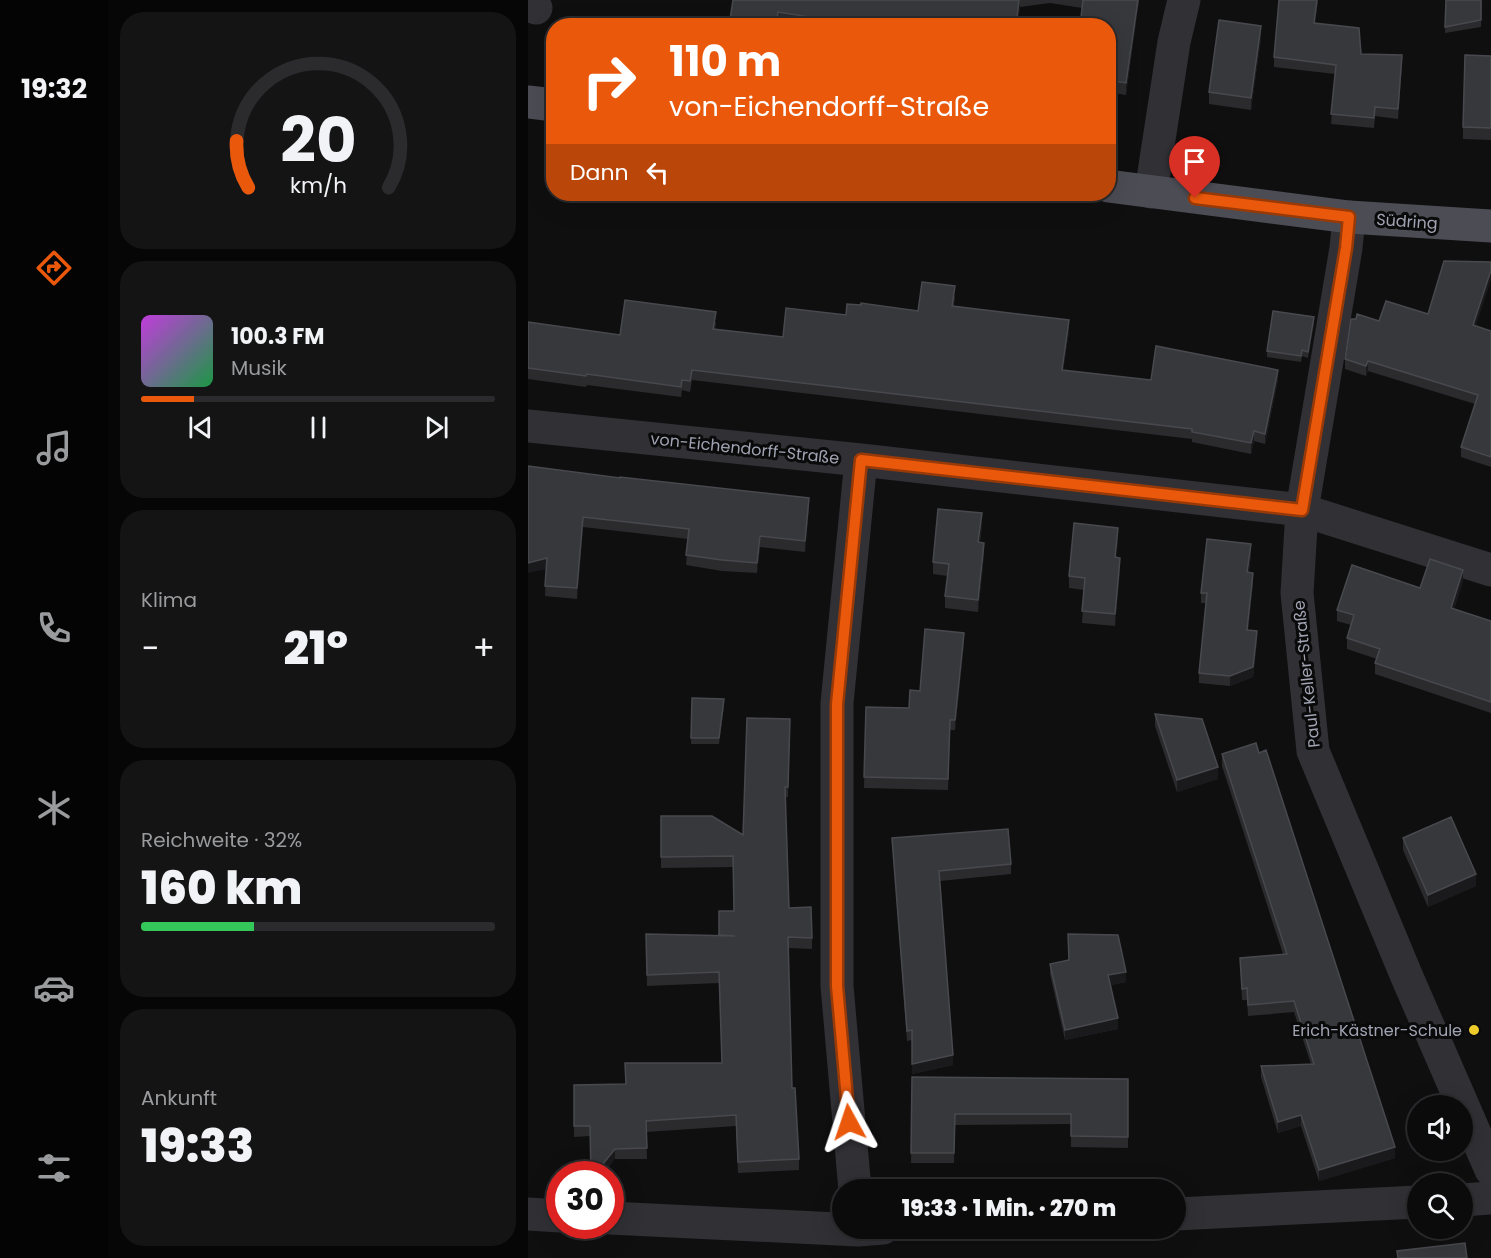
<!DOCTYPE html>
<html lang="de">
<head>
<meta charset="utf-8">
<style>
	:root { --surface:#0b0b0c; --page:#141415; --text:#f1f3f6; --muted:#9a9b9d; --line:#2b2b2d; --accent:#ea580c }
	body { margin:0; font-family:Poppins,sans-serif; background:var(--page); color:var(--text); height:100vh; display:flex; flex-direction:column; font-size:22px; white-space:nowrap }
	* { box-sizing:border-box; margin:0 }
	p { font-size:20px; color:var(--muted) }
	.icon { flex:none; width:33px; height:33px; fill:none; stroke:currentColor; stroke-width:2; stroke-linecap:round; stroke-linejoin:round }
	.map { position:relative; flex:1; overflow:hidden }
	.side { display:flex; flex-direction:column; gap:12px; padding:12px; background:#060607; width:420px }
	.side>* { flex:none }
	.hud { position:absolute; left:18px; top:18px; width:570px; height:183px; border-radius:24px; box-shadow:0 6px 24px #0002,0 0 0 2px var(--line); background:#ea580c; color:#fff; overflow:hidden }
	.controls { position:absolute; left:879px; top:1095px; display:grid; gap:12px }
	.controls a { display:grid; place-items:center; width:66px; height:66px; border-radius:50%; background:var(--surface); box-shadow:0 6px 24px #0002,0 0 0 2px var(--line); font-size:30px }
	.speed { position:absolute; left:18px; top:1161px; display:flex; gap:12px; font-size:30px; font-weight:700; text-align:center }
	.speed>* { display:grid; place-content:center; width:78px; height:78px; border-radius:50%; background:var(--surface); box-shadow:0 6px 24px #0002,0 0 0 2px var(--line); line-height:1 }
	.speed .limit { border:9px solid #d22; background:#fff; color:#111 }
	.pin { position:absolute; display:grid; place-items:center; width:51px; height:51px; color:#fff; margin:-62px -26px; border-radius:50% 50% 50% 0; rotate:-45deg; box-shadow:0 0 6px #0007 }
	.pin .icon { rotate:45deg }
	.me { position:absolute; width:66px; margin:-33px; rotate:355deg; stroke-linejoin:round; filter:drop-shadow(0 0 4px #0008) }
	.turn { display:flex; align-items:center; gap:21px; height:126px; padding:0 24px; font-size:27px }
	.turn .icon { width:78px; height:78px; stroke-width:2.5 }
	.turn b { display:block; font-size:42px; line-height:51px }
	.then { display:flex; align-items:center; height:57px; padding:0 24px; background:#0003; gap:12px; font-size:22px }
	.big { font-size:45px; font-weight:800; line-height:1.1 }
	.side .tile { flex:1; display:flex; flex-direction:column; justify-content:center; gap:9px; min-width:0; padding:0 21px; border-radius:24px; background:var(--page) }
	.side .dial { align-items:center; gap:0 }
	.dial svg { height:156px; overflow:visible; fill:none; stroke:var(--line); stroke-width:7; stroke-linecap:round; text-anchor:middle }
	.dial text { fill:var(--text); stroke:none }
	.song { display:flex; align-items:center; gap:18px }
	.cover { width:72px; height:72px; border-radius:9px; background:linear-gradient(135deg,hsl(290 70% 55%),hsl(140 70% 35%)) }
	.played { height:6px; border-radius:3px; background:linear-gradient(90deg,var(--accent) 15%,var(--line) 15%) }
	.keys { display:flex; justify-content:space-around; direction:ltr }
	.heat { display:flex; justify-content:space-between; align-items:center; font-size:33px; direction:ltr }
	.charge { height:9px; border-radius:4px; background:linear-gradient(90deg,#34c759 32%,var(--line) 0) }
	.trip { position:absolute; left:304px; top:1179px; width:354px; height:60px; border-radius:30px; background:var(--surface); box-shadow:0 6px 24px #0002,0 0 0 2px var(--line); font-weight:800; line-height:60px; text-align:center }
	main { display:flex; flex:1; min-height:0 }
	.dock { display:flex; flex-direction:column; width:108px; justify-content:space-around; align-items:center; background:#040405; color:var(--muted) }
	.dock .icon { width:42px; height:42px }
	.dock .selected { color:var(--accent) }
	.dock b { font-size:27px; color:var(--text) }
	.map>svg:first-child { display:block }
</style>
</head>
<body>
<main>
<nav class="dock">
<b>19:32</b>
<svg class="icon selected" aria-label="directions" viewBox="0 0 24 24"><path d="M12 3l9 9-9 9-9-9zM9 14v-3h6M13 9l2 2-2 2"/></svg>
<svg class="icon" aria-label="music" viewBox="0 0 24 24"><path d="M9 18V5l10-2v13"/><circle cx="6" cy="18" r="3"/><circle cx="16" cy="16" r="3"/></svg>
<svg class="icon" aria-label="phone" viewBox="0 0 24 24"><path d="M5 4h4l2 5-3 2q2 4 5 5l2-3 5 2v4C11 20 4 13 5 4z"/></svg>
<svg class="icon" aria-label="climate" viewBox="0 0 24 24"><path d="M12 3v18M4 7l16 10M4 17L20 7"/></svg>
<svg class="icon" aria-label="car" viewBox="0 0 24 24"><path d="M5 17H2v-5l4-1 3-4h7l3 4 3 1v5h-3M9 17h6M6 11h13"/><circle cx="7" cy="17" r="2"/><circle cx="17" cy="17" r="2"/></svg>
<svg class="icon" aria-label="filters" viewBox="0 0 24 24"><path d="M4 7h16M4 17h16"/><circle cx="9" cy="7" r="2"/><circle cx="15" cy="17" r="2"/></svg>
</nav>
<section class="side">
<div class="tile dial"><svg viewBox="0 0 100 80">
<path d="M14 69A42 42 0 1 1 86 69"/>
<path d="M14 69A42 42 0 0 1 8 45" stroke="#ea580c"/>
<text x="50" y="56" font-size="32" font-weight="700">20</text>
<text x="50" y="72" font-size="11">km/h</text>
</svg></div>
<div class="tile">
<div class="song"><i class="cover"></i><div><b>100.3 FM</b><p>Musik</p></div></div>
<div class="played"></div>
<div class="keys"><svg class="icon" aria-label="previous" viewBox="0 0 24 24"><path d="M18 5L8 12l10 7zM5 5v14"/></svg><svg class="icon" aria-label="pause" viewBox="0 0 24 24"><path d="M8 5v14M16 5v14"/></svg><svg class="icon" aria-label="next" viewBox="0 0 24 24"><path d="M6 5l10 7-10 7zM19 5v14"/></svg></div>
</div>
<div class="tile"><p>Klima</p>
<div class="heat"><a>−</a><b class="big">21°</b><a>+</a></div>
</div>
<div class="tile"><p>Reichweite · 32%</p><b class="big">160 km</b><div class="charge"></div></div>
<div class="tile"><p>Ankunft</p><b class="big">19:33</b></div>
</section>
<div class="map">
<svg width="963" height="1258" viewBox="0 0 963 1258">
	<rect width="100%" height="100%" fill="#0f0f10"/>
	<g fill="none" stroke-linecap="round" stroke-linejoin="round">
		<path stroke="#303035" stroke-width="33" d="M1,0l7,8
			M623,192l23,-150 10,-42
			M821,217l-3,31 -44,262 -5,83 16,158 94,226 84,193
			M0,426l333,34 441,50 189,60
			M327,1190l-18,-204v-283l24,-243
			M934,1200l29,-2
			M0,1214l32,2
			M648,1214l242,-12
			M82,1218l248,12 25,-2"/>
		<path stroke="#4c4d54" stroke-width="33" d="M0,102l26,3
			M580,186l241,31 142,9"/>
	</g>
	<path fill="#2b2b2e" d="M205,0h406l-13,95 -18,-3v-66l-26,-18 -32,-5 -30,4 -3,19h-227l-12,-2v2h-49z
		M790,0l-3,23 46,31 41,11 -4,54 -23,-3 -1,12 -43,-4 4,-50 -61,-7v-10z
		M918,0h36l-1,27 -36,6z
		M733,38l-10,72 -42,-6v-12z
		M963,56v84l-28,-1v-12z
		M427,296l-1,10 115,25 -6,39 88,10h127l-13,64 -11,-3 -3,13 -59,-12v-3l-500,-59 -2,12 -8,-2 -1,7 -94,-12 -1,2 -58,-8v-57l92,13 96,-13 -1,7 68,8 63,-22 72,-4z
		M851,321l97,5 15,5v136l-30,-10v-10l14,-43 -107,-33 -2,5 -21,-7v-10z
		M786,323l-6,35 -6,-2 -1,6 -34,-5v-6z
		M0,466l281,42 -4,44 -45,-5 -3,26 -35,-2 -36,-6 2,-26 -105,-12 -6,72 -32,-3 1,-27z
		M454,525l-2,18 4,12 -6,57 -33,-4v-12l3,-20 -15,-2v-12z
		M590,540l-2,17 4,13 -5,56 -33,-3 2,-33 -15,-2v-12z
		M723,554l-2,18 4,11 -5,47 9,11 -4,36 -23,9 -31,-3v-10l7,-70h-5v-10z
		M935,581l-9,28 37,12v92l-116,-39v-11l2,-4 -30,-10v-11l4,-13 -14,-4v-11l83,-22z
		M436,644l-9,86h-5l-2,60 -84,-2 2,-81 43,1 11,-17z
		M164,698l32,8 -5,38h-28z
		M627,714l63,65 -41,13 -22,-66z
		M262,719l-2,78h-3l4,111 23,30v11l-24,-1 4,140 7,71v11l-61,3 -2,-47 -90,6 1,27h-32l-25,-23 -16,1v-52l52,-1 96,-21 -3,-80 -72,3 -1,-52 73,1 15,-24 -1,-44 -72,1v-52l82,19z
		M694,754l173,404 -76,23 -18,-55 -23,7 -17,-56v-11l50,-2 -17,-52 -46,4 -1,-16h-5l-2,-42 43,-4 -61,-188z
		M364,838l119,26v10l-71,7 13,184 -41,9v-34l-5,1z
		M875,838l73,48 -48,21 -25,-57z
		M540,934l58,48 -15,3 7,44 -53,11 -15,-66v-10l19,-4z
		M384,1077l216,2v69l-57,-1v-23l-116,1 -1,38h-43z"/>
	<path fill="#1a1a1c" d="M491,0l1,7 -3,19h-1z
		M610,0h1l-13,95v-12z
		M789,0h1l-4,33v-10z
		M733,26v12l-10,72v-12z
		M874,55v10l-4,54v-10z
		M963,270v10l-18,55v-10z
		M786,317v6l-6,35v-6z
		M541,320v11l-7,49v-10z
		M840,361v10l-2,5v-10z
		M750,370v10l-13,64v-10z
		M726,431v10l-3,13v-11z
		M281,498v10l-4,44v-11z
		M454,513v12l-4,30v-13z
		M55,517v10l-6,72v-11z
		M590,528v12l-3,29v-12z
		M232,536v11l-3,26v-10z
		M456,543v12l-6,57v-12z
		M723,544v10l-4,28v-10z
		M19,558v11l-19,4v-10z
		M592,558v12l-5,56v-12z
		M935,570v11l-12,38v-11z
		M725,573v10l-6,57v-10z
		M729,631v10l-4,36 -23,9v-10z
		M436,633v11l-9,86v-10z
		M196,699v7l-5,38v-6z
		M690,767v12l-41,13v-12z
		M948,874v12l-48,21v-12z
		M598,972v10l-18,4v-11z
		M590,1018v11l-53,11v-10z
		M425,1055v10l-41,9v-10z
		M773,1115v11l-23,7v-11z
		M867,1147v11l-76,23v-11z
		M87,1149v10l-11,15h-9z"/>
	<path fill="#37383c" stroke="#48494e" stroke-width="1.5" d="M205,0h286l-3,26h-168l1,-3 -71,-11 -2,14h-47z
		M555,0h55l-12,83 -18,-3v-54h-28z
		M751,0h38l-3,23 45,5 2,26 41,1 -4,54 -23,-2 -1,11 -43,-4 5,-49 -62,-8z
		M918,0h35v20l-36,7z
		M691,20l42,6 -10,72 -42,-6z
		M937,55l26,1v72l-28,-1z
		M916,261l47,1v8l-18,55 18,6v126l-30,-10 17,-52 -110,-34 -2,5 -21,-7 6,-40h5l1,-5 22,7 7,-20 42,13z
		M394,282l33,4 -3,20 117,14 -7,50 89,10 5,-34 122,24 -13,64 -11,-3 -3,12 -59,-11v-3l-500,-59 -2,11 -8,-1 -1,7 -94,-13 -1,2 -58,-8v-46l92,13 5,-35 91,12 -3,17 70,8 3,-29 60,7 1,-11 14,1v-2l57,8z
		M745,311l41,6 -6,35 -6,-2 -1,6 -34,-5z
		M0,466l92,12v-1l189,21 -4,43 -45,-5 -3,27 -35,-3 -36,-5 3,-26 -106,-12 -6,71 -32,-2 2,-28 -19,5z
		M410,509l44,4 -4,29 6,1 -6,57 -33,-4 4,-32 -16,-2z
		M546,523l44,5 -3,29 5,1 -5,56 -33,-3 3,-33 -16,-2z
		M679,539l44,5 -4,28 6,1 -6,57 10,1 -4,36 -23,9 -31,-3 8,-80h-6z
		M902,559l33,11 -12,38 40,13v81l-116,-39 5,-14 -33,-11 7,-23 -17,-5 15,-45 68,23z
		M397,629l39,4 -9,87h-5l-2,59 -84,-2 2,-70 43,1 1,-18 10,1z
		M164,698l32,1 -5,39h-28z
		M627,714l47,5 16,48 -41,13z
		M219,718l43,1 -2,68h-3l4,121 22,-1 1,31 -24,-1 4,151h3l4,71 -61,3 -2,-47 -90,6 1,27 -32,1 -20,25h-4l-1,-48h-16v-41l52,-1 -1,-21h97l-3,-91 -72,3 -1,-41 89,2 -16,-1v-24h15l-1,-55 -72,1v-41h51l31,19z
		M728,743l3,10 7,-3 129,397 -76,23 -18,-55 -23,7 -17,-56 53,-2 -20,-63 -46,4 -1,-17 -5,1 -2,-31 47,-4 -65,-200z
		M923,817l25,57 -48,21 -25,-57z
		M480,829l3,35 -72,7 14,184 -41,9v-34l-5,1 -15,-193z
		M540,934l50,1 8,37 -18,3 10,43 -53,12 -15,-66 19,-4z
		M384,1077l216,2v58l-57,-1v-22h-116l-1,39h-43z
		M937,1243l2,15h-69l-1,-7z"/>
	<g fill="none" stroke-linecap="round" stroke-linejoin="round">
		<g stroke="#983908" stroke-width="15">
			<path id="route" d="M321,1122l-12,-136v-282l24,-244 441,50 44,-262 3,-31 -154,-19"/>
		</g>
		<use href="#route" stroke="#ea580c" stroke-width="10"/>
	</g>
	<circle fill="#edcb2b" stroke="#0a0a0b" stroke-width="2" cx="946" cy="1030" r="6"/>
	<g text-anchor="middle" stroke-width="6" stroke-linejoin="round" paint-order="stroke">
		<g font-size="16" fill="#a0a3b1" stroke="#0a0a0b">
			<text transform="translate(879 221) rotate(4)" y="6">Südring</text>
			<text transform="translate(217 448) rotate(6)" y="6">von-Eichendorff-Straße</text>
			<text transform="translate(778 674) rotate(-96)" y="6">Paul-Keller-Straße</text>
		</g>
		<g font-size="16" fill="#a0a3b1" stroke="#0a0a0b" text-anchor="end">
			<text x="934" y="1036">Erich-Kästner-Schule</text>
		</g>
	</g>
</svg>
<div class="controls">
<a><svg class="icon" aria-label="sound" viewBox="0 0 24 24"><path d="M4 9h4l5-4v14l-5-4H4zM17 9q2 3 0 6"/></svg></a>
<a><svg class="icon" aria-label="search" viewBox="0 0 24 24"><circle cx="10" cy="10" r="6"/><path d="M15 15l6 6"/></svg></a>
</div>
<div class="speed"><div class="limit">30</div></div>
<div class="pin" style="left:667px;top:198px;background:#d93025"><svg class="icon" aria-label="arrive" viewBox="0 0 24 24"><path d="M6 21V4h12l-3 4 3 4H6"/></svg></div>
<svg class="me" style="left:321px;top:1122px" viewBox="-20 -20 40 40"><path d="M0-17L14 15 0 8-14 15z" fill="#ea580c" stroke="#fff" stroke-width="4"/></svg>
<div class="trip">19:33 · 1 Min. · 270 m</div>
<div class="hud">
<div class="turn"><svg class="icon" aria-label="right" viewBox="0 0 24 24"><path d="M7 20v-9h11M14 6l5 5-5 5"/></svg><div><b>110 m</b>von-Eichendorff-Straße</div></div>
<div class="then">Dann<svg class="icon" aria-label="left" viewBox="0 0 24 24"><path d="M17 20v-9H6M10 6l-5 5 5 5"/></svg></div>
</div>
</div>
</main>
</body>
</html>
